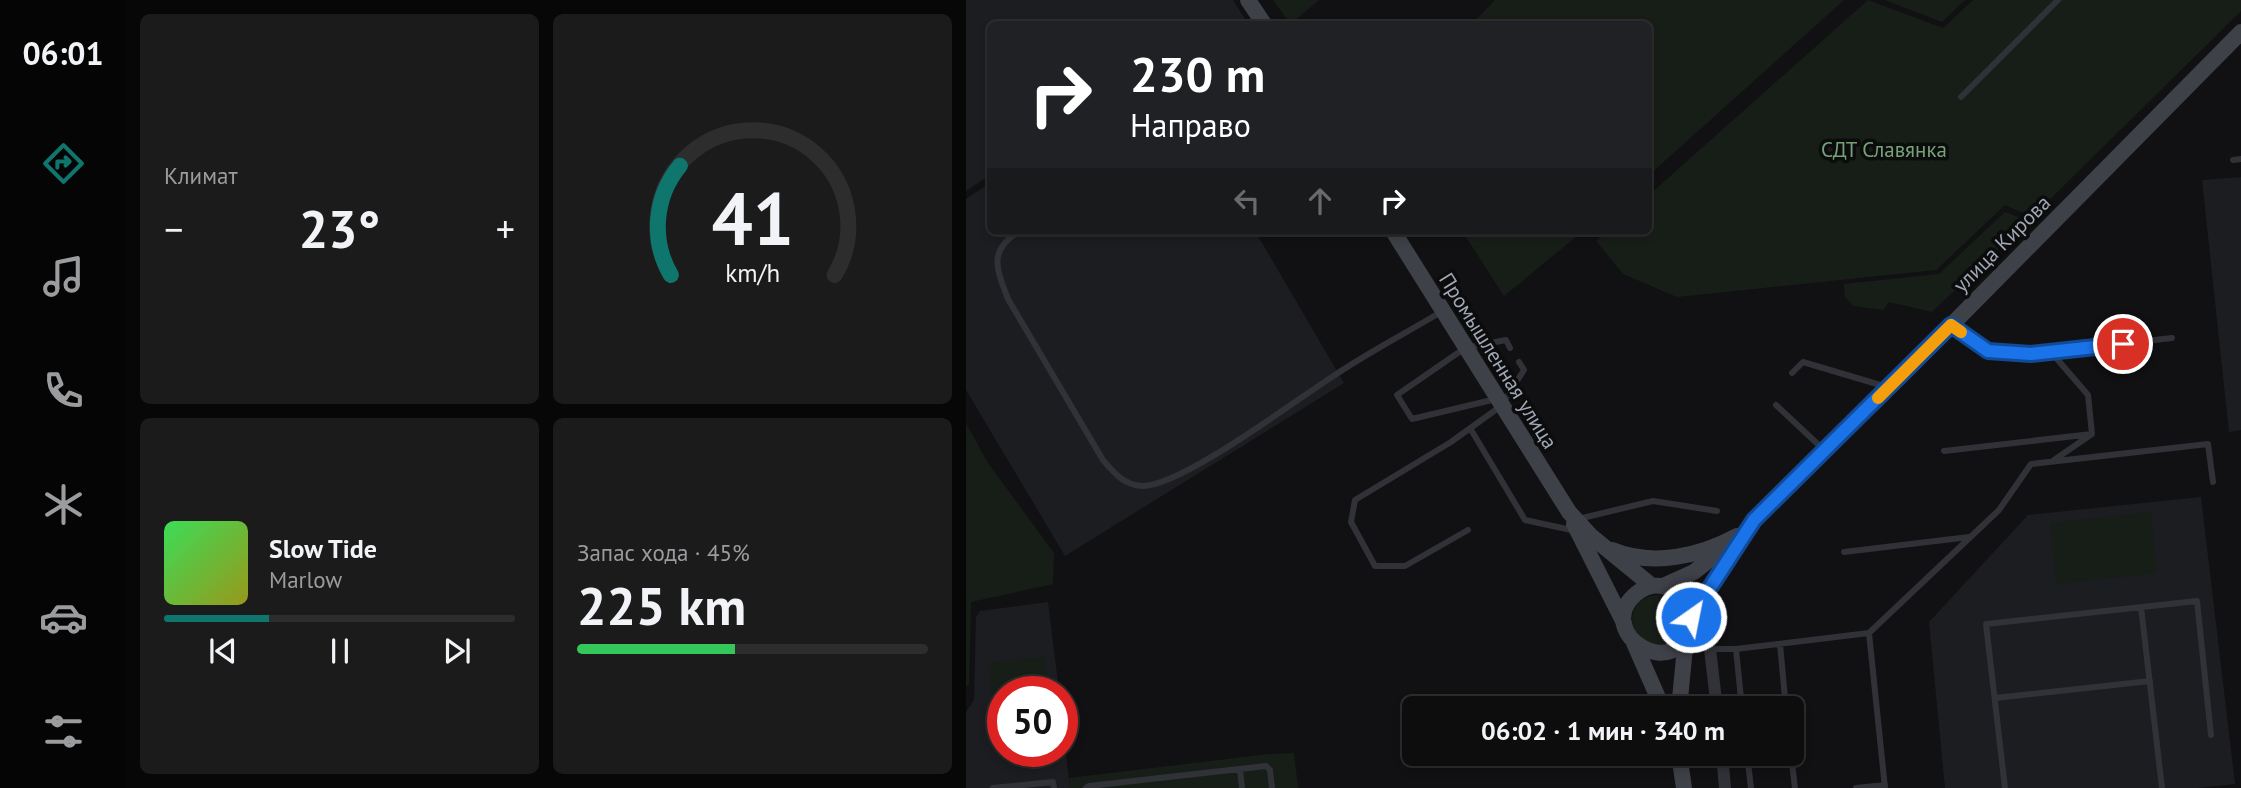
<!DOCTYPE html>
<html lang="ru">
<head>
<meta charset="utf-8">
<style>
	:root { --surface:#0d0d0e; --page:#1b1b1c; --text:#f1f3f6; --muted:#9a9c9e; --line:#2d2d2e; --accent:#0f766e }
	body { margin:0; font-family:"PT Sans",sans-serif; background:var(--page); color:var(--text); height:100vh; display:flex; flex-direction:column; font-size:26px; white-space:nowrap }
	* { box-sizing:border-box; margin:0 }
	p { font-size:23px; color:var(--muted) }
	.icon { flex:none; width:38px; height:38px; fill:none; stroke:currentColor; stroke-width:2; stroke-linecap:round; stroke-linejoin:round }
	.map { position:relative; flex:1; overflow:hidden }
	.details { display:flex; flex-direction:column; gap:14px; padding:14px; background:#070708; width:840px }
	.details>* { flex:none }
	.top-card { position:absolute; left:21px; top:21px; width:665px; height:214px; border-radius:10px; box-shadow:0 4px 10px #0003,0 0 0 2px var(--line); background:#202124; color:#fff; overflow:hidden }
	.speed { position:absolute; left:21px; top:676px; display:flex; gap:14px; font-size:35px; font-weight:700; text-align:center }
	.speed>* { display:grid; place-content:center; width:91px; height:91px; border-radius:50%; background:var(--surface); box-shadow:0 4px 10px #0003,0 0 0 2px var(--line); line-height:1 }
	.speed .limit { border:10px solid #d22; background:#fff; color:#111 }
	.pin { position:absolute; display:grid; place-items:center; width:60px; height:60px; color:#fff; margin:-30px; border:4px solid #fff; border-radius:50%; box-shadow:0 2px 7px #0007 }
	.me { position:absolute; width:77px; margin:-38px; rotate:33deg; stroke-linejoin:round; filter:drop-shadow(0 0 5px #0008) }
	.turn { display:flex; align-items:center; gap:24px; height:147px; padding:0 28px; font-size:32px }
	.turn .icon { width:91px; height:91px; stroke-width:2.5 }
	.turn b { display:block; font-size:49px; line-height:60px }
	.lanes { display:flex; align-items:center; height:66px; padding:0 28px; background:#0003; justify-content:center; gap:35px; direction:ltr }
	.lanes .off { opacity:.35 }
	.big { font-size:52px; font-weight:700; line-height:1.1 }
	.details .widget { flex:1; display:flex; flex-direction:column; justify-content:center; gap:10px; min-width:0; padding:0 24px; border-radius:10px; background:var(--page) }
	.details .dial { align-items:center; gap:0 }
	.dial svg { height:182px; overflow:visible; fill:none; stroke:var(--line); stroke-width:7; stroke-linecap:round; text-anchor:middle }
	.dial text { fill:var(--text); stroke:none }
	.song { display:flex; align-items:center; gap:21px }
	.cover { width:84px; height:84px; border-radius:10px; background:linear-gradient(135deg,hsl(130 70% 55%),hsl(60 70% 35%)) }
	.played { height:7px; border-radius:4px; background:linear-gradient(90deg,var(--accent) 30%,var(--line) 30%) }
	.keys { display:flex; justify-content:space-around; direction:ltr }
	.heat { display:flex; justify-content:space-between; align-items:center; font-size:38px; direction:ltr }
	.charge { height:10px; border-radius:5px; background:linear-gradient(90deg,#34c759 45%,var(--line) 0) }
	.details .tiles { flex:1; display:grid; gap:14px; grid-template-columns:repeat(2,1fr) }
	.trip { position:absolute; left:436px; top:696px; width:402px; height:70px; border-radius:10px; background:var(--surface); box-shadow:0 4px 10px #0003,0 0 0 2px var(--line); font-weight:700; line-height:70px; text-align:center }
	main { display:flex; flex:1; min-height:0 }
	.menu { display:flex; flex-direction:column; width:126px; justify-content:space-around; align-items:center; background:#050506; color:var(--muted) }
	.menu .icon { width:49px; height:49px }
	.menu .current { color:var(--accent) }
	.menu b { font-size:32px; color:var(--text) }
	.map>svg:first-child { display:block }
</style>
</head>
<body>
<main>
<nav class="menu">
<b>06:01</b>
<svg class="icon current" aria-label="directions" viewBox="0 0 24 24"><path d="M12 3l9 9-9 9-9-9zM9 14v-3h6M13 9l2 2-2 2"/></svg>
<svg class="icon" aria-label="music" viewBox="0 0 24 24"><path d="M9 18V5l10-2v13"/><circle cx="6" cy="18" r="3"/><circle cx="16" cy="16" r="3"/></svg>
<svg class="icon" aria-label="phone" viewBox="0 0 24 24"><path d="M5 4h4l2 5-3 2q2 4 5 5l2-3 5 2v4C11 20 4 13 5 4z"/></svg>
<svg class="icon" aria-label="climate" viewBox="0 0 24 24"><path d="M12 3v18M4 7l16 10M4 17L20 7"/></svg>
<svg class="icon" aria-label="car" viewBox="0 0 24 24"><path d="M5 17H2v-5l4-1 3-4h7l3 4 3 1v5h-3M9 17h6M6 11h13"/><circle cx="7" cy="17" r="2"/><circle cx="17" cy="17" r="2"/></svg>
<svg class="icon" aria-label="filters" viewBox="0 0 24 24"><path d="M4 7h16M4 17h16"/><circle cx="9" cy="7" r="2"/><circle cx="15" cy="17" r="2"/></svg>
</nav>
<section class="details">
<div class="tiles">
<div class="widget"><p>Климат</p>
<div class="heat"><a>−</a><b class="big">23°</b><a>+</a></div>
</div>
<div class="widget dial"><svg viewBox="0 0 100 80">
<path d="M14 69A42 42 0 1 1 86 69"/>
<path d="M14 69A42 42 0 0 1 18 21" stroke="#0f766e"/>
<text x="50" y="56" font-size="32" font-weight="700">41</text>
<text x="50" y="72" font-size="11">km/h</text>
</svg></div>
<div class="widget">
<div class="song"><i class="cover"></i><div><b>Slow Tide</b><p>Marlow</p></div></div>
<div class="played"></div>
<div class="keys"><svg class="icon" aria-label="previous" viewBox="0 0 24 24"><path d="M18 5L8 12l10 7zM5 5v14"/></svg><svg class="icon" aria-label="pause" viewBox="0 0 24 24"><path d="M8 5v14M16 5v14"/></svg><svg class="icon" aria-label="next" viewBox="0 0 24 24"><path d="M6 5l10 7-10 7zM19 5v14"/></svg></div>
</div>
<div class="widget"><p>Запас хода · 45%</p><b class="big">225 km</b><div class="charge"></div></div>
</div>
</section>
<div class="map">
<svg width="1275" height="788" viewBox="0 0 1275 788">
	<rect width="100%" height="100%" fill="#111113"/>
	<path fill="#1c1d20" d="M0,0h267l15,24h-258v151l-24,16z
		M1275,177v253l-12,2 -27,-252z
		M24,183v48h265l89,152 -279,173 -99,-166v-191z
		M1235,497l34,287 -38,4h-252l-16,-166 99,-107z
		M82,602l11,89h-56v60h59v-29l8,66h-104v-76l8,-12 2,-83 4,-6z"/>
	<path fill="#171e18" d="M307,0h46l-28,24z
		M529,0h349l-195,175 -1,-151h-176z
		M902,0l75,28 30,-28h268v11l-209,206 -27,-12 -69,65 -259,27 -54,-23 -27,-33 12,-10h40l1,-36z
		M919,0h80l-23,22z
		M1039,212l23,9 -96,91 -43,-10 -6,8 -30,-4 -8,-9 -1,-13 95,-10z
		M496,231h121l-79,65z
		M0,423l22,40 66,90 -1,31 -82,18 -2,83 -3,1z
		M1185,512l6,61 -101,11 -6,-61z
		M666 620a25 25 0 1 1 50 0a25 25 0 1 1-50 0Z
		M79,657l3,34h-45v6l-11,1 -4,-35z
		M328,753l4,35h-228l-1,-10 200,-24z"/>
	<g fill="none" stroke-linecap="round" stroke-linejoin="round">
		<path stroke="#313238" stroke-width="6" d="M995,97l97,-97
			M1267,160l8,-1
			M54,231c-33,19 -23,39 -12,68l95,161c11,13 21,25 39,26 39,1 155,-87 193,-111 34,-23 71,-42 106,-63
			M986,326l36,25 43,3 141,-16
			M1085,352l37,43 4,39 -38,26
			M826,373l11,-11 84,25
			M530,399l-84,20 -15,-24 68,-47 41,-8 4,8
			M810,405l47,44
			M504,428l55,92 51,11
			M978,451l148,-17
			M612,519l75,-18 64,10
			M502,530l-63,36h-30l-24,-44 4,-22 96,-58 50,-36 23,-36 -5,-8
			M878,552l125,-15
			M1175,607l21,181
			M903,633l130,-123 32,-46 177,-20 5,38
			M814,644l6,65
			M744,649h26l133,-16 16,155
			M770,649l6,60
			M1029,698l155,-17
			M781,754l4,34
			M825,754l4,34
			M274,769l2,19
			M27,788l60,-6 1,6
			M120,788l3,-2 177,-20 4,4 2,18
			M890,788l29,-3
			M1039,788l-19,-164 211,-23 14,134"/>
		<path stroke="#313238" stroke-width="12" d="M724,628l13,5 7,16 7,60
			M756,754l3,34"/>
		<path stroke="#3f4148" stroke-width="16" d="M282,0l16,24
			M427,231l176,281 22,24 61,50
			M608,524l50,99
			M646,550c41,17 88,6 125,-14
			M697,586l31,-14 30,-24
			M725,617c-6,-24 -31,-42 -54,-24 -49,40 47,98 54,24l63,-97 153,-150 334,-338
			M668,643l29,66
			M713,709l7,-72
			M713,754l5,34"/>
	</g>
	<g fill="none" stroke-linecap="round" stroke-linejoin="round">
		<g stroke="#114b97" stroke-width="18">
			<path id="route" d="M725,617l63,-97 197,-195 37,26 43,3 92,-10"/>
		</g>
		<use href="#route" stroke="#1a73e8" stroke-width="12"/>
		<path stroke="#f59e0b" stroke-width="12" d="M912,398l73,-73 10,7"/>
	</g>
	<g text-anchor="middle" stroke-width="7" stroke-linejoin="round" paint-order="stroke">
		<g font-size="21" fill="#75a278" stroke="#0c0c0d">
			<text x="918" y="157">СДТ Славянка</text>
		</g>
		<g font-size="21" fill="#a0a7b5" stroke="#0c0c0d">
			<text transform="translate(1036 244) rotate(-45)" y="7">улица Кирова</text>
			<text transform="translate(532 361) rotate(58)" y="7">Промышленная улица</text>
		</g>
	</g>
</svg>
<div class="speed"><div class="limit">50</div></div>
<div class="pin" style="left:1157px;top:344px;background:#d93025"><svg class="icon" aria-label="arrive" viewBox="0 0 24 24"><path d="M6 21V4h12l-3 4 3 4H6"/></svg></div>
<svg class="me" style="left:725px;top:617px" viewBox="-20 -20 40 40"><circle r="17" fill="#1a73e8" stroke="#fff" stroke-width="3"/><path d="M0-11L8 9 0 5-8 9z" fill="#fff"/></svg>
<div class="trip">06:02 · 1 мин · 340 m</div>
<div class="top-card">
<div class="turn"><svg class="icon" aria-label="right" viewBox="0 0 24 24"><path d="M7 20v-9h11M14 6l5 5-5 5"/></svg><div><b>230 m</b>Направо</div></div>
<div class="lanes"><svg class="icon off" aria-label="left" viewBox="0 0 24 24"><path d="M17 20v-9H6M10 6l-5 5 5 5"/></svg><svg class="icon off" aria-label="ahead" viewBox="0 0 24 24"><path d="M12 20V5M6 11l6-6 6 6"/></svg><svg class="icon" aria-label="right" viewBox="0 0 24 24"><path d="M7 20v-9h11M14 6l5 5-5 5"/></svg></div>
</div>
</div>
</main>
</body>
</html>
